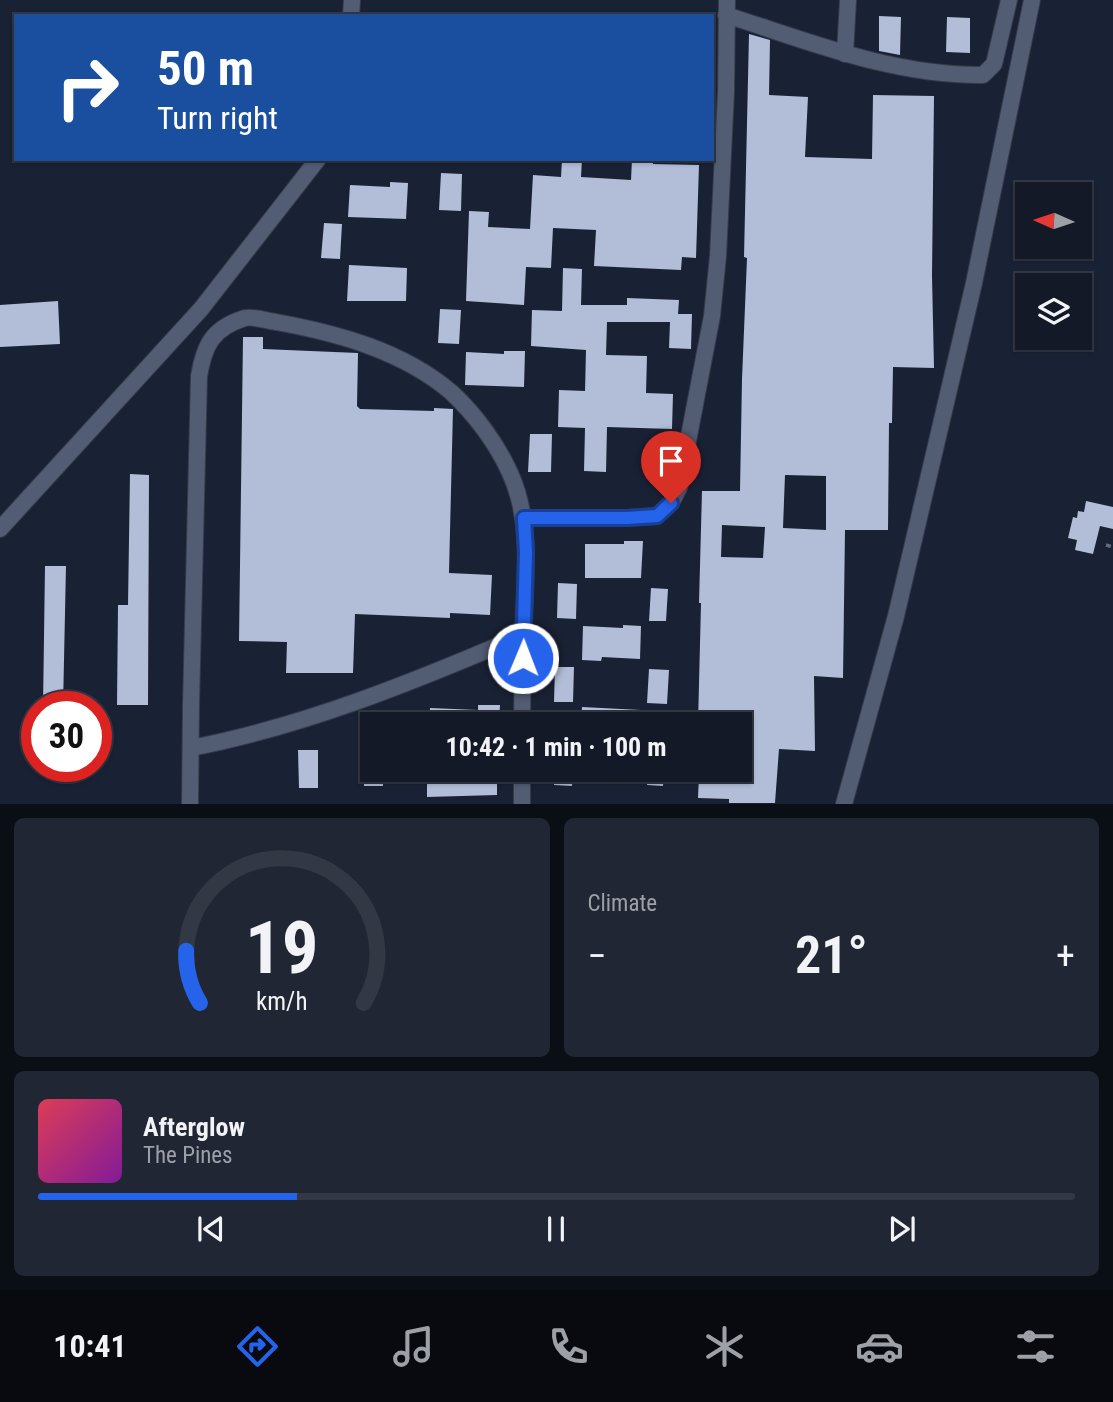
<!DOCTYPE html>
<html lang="en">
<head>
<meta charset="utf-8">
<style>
	:root { --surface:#131927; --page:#202633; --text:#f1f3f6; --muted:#9da0a7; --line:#323844; --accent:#2563eb }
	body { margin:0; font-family:"Roboto Condensed",sans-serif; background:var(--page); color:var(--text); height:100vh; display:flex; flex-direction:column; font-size:26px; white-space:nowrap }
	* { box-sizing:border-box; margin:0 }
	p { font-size:23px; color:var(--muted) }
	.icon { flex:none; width:38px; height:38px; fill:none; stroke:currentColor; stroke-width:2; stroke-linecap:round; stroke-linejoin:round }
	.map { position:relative; height:804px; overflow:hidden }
	.side { display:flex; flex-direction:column; gap:14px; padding:14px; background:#0a0e15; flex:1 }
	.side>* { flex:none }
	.banner { position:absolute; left:14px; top:14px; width:700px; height:147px; border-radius:0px; box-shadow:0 2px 5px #0004,0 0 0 2px var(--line); background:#1a4fa0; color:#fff; overflow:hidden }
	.needle { width:46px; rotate:273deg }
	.fabs { position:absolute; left:1015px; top:182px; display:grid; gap:14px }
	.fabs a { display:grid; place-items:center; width:77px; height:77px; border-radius:0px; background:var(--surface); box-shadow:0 2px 5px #0004,0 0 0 2px var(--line); font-size:35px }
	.speed { position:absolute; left:21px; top:691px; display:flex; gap:14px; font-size:35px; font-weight:700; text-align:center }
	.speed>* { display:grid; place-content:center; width:91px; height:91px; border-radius:50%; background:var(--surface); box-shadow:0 2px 5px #0004,0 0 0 2px var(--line); line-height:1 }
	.speed .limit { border:10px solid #d22; background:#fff; color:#111 }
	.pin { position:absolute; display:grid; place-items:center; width:60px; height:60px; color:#fff; margin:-72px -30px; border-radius:50% 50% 50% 0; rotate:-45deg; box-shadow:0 0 7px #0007 }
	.pin .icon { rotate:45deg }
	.me { position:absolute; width:77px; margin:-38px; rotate:1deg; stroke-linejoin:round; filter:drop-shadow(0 0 5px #0008) }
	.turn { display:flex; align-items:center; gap:24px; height:147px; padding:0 28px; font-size:32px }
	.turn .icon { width:91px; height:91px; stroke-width:2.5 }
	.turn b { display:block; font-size:49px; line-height:60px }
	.big { font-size:52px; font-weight:700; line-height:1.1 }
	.side .widget { flex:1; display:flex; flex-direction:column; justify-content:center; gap:10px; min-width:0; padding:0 24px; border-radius:10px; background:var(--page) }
	.side .dial { align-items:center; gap:0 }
	.dial svg { height:182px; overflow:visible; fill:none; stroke:var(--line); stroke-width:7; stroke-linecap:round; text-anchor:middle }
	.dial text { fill:var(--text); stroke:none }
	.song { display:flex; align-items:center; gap:21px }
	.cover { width:84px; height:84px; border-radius:10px; background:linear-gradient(135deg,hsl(350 70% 55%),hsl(290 70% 35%)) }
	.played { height:7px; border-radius:4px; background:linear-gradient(90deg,var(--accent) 25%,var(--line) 25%) }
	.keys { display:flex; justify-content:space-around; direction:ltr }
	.heat { display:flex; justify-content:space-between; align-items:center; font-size:38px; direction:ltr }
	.side .tiles { flex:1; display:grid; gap:14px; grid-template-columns:1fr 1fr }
	.widget:last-child { grid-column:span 2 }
	.trip { position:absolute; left:360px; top:712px; width:392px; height:70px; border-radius:0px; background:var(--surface); box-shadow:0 2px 5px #0004,0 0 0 2px var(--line); font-weight:700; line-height:70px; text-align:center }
	.menu { display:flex; height:112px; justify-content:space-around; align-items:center; background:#080a10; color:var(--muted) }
	.menu .icon { width:49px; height:49px }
	.menu .current { color:var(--accent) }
	.menu b { font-size:32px; color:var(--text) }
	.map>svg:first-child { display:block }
</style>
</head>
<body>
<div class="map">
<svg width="1113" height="804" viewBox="0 0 1113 804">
	<rect width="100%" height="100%" fill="#192134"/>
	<path fill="#b2bdd7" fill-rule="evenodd" d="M879,16l22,1 -1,38 -21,-4z
		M947,17l23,1v35l-24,-1z
		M749,34l21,6 -1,55 39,2 -3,60 67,2 1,-64 61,1 -2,180 2,92 -41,-1 -1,56h-3l-1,107h-43l-2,148 -29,-2 1,75 -36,-2 -4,54h-46v-4l-31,-1 1,-24 33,1v-5h8v-46h-42l3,-121h-2l3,-112h38l2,-112 5,-121 -3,-1zM785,475l41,1v54l-43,-2zM722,525l43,2 -2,31 -42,-1z
		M562,159h20l-1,18 50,3 1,-21h21v5l46,1 -3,93 -14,-1 -1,13 -87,-4 2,-36 -43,-2 -2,40 -25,-1 -2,38 -58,-4 3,-90 20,1 -1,15 42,2 3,-54 28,2z
		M441,173l21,1 -1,37 -22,-1z
		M390,182l18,1 -2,36 -58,-2 2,-32 40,2z
		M324,223l18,1 -2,35 -19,-1z
		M349,265l58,3 -1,33h-59z
		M563,268l19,1 -1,36h46v-7l52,2 -1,14h14l-1,35 -22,-1 1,-26h-63l-1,33 41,1 -1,37 27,1 -1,35 -65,-2 -1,45 -22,-1 1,-43 -27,-1 1,-37 26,1 1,-41 -55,-4 1,-36 30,1z
		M58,301l2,43 -60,3v-42z
		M440,309l21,1 -2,34 -21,-1z
		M243,337h20v12l95,4 -1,53 3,3 74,2v-3l19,1 -4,164 43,2 -2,40 -40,-2v5l-95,-4 -2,59h-67l1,-31 -48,-1z
		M504,351h21l-1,36 -59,-2 1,-33 38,2z
		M530,434h22l-1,38h-23z
		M130,474l19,1 -1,230h-31l1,-100h10z
		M1086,501l27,6v22l-13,-3 -7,28 -18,-4 2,-10 -9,-2 5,-21 4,1 1,-7 6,1z
		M624,541h19l-2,37h-56v-34h39z
		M45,566h21l-3,141h-20z
		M558,583l19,1 -1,35 -19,-1z
		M651,588l17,1 -2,32h-17z
		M623,625l18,1 -1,33 -38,-2 -1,4 -19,-1 1,-34 40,2z
		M555,667h19l-1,35h-19z
		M649,669l20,1 -2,34 -20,-1z
		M478,705h22l-1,19h-70l1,-16 48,2z
		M582,707l79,4 -1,13h-79z
		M298,750h20v38h-19z
		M364,770h19v16h-19z
		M427,770h70v25l-70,2z
		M555,770h18l-1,16 -18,-1z
		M648,770h16l-1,16 -16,-1z"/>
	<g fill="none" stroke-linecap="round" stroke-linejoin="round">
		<g stroke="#353b4b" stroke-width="18">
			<path id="street" d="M726,15c85,27 167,61 257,60l11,-11 15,-64
				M351,16l1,-16
				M845,54l3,-54
				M524,518h103l30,-2 14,-13 8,-15 33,-172 6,-60 8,-164 1,-92
				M0,529l201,-220 117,-150
				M522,724l1,-89
				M190,804l1,-99 8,-329c5,-30 13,-48 46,-58 8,-2 22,3 31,4 61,11 127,29 175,70 24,22 46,52 59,81 23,50 15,109 13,162 -107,46 -218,91 -332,113
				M522,804v-34
				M844,804l52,-188 78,-333 58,-283"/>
		</g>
		<path stroke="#646b7b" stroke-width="3.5" stroke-dasharray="5 5" stroke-linecap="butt" d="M1106,545l7,2"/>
		<use href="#street" stroke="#525c73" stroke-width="16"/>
	</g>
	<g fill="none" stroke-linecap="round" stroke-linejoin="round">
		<g stroke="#184099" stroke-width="18">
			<path id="route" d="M523,658l3,-106 -2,-34h103l30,-2 14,-13"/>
		</g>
		<use href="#route" stroke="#2563eb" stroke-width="12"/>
	</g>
</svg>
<div class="fabs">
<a><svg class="needle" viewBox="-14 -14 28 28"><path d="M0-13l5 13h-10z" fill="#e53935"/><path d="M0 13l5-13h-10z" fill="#9da0a7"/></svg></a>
<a><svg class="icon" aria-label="layers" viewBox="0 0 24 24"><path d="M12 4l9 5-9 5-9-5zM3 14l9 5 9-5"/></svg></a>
</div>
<div class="speed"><div class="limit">30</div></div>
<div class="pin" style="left:671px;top:503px;background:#d93025"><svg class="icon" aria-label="arrive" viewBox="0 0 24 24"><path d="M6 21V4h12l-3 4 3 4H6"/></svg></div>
<svg class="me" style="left:523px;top:658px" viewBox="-20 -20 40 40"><circle r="17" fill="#2563eb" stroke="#fff" stroke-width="3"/><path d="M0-11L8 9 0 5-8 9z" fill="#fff"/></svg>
<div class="trip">10:42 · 1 min · 100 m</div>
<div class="banner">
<div class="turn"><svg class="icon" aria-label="right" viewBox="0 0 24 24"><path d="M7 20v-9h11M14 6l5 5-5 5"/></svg><div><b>50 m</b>Turn right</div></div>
</div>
</div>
<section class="side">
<div class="tiles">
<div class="widget dial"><svg viewBox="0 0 100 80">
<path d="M14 69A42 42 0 1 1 86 69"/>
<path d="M14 69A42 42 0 0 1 8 46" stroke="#2563eb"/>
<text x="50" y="56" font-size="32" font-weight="700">19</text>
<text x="50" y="72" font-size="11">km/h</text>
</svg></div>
<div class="widget"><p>Climate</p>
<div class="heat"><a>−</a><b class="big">21°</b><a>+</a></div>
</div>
<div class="widget">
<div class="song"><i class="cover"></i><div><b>Afterglow</b><p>The Pines</p></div></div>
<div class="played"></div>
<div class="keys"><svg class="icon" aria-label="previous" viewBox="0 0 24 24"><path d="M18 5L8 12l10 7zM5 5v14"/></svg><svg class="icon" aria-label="pause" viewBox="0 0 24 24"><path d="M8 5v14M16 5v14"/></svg><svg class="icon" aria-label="next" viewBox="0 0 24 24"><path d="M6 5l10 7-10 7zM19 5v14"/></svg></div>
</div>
</div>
</section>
<nav class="menu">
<b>10:41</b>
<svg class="icon current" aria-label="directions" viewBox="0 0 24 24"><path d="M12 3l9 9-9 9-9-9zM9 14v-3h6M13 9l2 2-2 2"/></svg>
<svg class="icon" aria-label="music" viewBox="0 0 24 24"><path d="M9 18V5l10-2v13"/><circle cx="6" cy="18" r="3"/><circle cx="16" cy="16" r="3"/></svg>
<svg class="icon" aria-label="phone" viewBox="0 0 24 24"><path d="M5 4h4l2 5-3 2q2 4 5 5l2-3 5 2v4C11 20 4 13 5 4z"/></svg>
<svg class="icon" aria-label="climate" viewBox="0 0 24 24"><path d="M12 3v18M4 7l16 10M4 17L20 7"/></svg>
<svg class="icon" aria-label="car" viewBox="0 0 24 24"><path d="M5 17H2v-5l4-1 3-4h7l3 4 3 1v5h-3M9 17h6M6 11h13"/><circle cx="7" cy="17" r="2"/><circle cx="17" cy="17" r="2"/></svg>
<svg class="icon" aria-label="filters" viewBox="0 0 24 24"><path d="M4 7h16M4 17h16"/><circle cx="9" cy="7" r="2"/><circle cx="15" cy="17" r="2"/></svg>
</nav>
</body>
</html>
